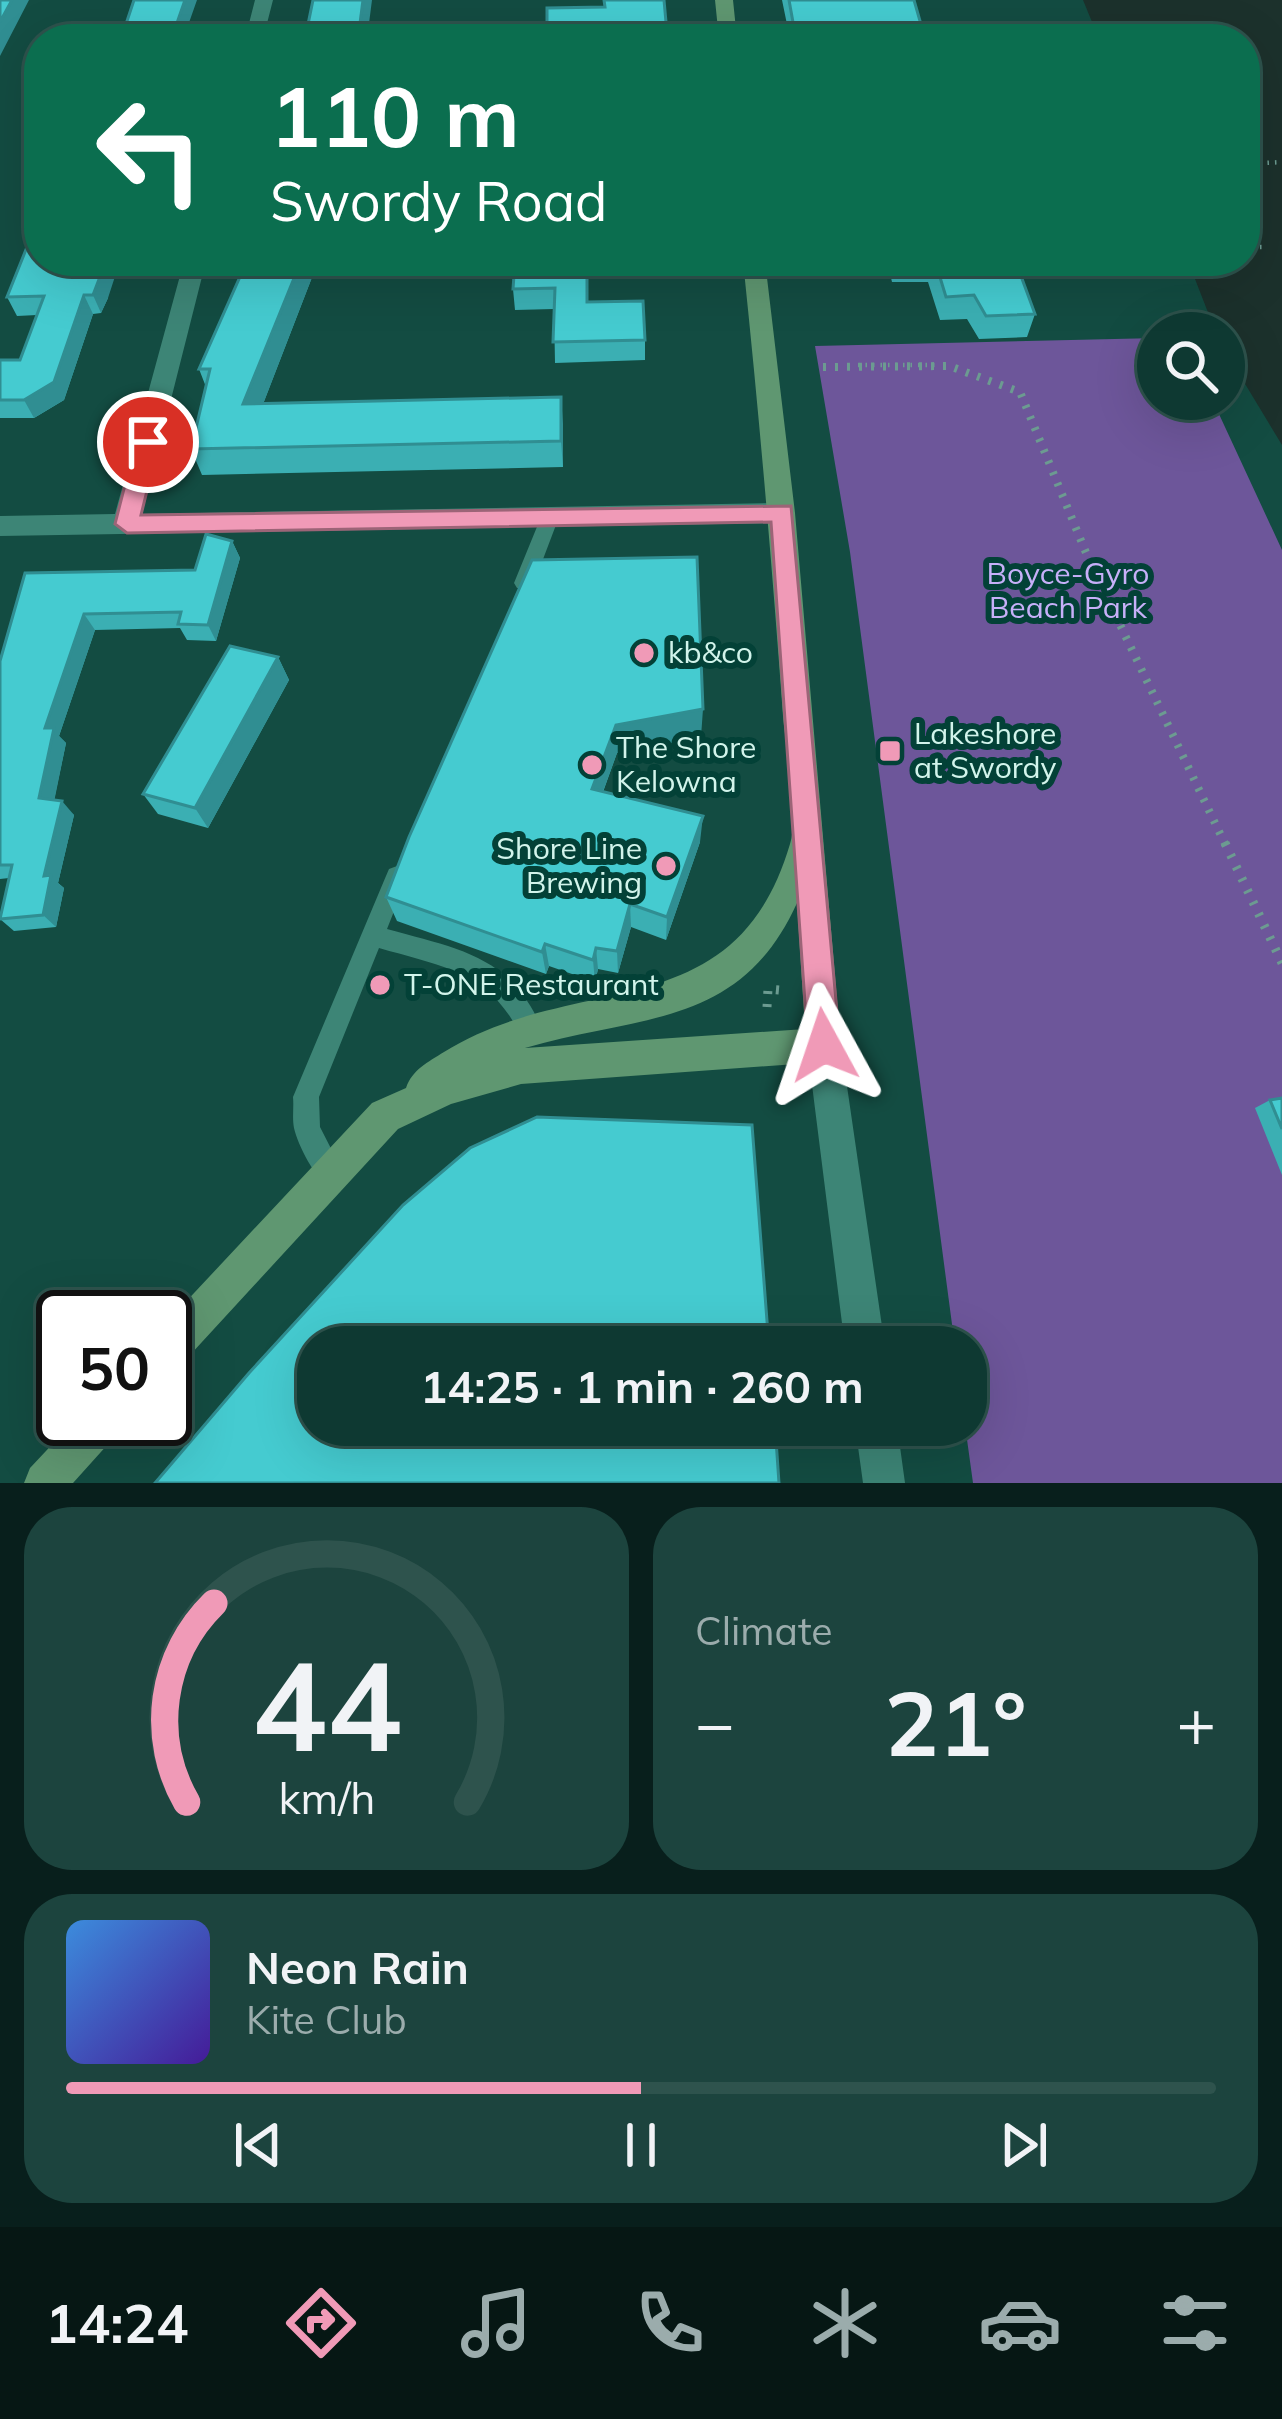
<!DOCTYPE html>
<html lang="en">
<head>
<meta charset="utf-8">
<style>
	:root { --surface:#0e3932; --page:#1c443e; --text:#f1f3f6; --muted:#9bacac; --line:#2e534d; --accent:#f09ab7 }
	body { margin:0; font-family:Mulish,sans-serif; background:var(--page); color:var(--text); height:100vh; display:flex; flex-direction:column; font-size:45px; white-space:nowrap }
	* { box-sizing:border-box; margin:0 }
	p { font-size:39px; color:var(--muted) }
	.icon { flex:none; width:66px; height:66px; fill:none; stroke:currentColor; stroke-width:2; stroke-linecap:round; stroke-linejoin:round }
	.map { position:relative; height:1483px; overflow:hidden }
	.sheet { display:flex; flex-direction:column; gap:24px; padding:24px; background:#081f1c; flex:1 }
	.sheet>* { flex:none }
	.guide { position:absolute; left:24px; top:24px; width:1236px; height:252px; border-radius:48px; box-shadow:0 12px 48px #0002,0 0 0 3px var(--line); background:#0b6e4f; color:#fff; overflow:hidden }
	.controls { position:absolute; left:1137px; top:312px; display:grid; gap:24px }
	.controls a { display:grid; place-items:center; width:108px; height:108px; border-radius:50%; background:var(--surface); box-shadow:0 12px 48px #0002,0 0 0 3px var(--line); font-size:60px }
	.speed { position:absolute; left:36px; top:1290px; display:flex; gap:24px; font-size:60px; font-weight:700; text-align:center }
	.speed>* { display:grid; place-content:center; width:156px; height:156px; border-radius:50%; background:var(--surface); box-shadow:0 12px 48px #0002,0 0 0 3px var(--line); line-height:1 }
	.speed .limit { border:6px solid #111; border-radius:18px; background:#fff; color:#111 }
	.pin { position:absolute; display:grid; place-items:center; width:102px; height:102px; color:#fff; margin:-51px; border:6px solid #fff; border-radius:50%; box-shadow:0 3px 12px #0007 }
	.me { position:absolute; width:132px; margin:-66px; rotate:355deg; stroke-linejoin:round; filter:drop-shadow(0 0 9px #0008) }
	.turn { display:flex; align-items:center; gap:42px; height:252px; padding:0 48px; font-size:54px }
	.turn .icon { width:156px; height:156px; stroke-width:2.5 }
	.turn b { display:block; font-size:84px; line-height:102px }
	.big { font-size:90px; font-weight:700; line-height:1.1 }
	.sheet .tile { flex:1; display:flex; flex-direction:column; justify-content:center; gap:18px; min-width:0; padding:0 42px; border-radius:48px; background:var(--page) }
	.sheet .dial { align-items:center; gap:0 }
	.dial svg { height:312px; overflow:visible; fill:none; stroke:var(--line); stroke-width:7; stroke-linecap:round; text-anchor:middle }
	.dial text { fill:var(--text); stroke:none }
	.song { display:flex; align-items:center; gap:36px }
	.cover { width:144px; height:144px; border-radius:18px; background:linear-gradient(135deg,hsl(210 70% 55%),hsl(260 70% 35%)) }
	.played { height:12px; border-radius:6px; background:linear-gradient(90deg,var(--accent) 50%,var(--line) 50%) }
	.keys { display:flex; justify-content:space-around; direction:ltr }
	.heat { display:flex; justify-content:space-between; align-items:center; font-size:66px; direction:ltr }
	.sheet .tiles { flex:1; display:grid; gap:24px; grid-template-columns:1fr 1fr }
	.tile:last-child { grid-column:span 2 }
	.trip { position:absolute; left:297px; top:1326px; width:690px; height:120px; border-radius:48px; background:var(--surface); box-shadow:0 12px 48px #0002,0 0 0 3px var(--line); font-weight:700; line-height:120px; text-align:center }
	.tab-bar { display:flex; height:192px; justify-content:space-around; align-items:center; background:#061714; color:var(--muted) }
	.tab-bar .icon { width:84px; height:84px }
	.tab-bar .selected { color:var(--accent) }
	.tab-bar b { font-size:54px; color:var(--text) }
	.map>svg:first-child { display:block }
</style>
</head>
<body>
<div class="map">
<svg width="1282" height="1483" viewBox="0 0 1282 1483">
	<rect width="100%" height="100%" fill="#134c42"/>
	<path fill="#6d569a" d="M1158,338v61h54l70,151v933h-309l-8,-58 1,-78h-11l-105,-795 -35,-206z"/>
	<path fill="#1c312c" d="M1083,0h199v445l-58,-96v-16h-8l-28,-72h57v-222h-146z"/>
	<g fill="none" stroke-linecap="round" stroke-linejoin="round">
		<path stroke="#6c9b91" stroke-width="4.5" stroke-dasharray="1.5 6" stroke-linecap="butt" d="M1170,39l44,-1
			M1245,164l37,-2
			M1245,247h19
			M858,365h80"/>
		<path stroke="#6c9b91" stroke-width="8" stroke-dasharray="3 9" stroke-linecap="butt" d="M823,367l126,-1 71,26 69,168 137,286"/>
		<path stroke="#6c9b91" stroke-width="9" stroke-dasharray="3 10" stroke-linecap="butt" d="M1225,843l57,120
			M767,1007l1,-18 11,1"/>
		<path fill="#3d8576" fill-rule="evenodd" d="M550,510l9,7 -25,66 -3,5h-14l-3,-5 27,-66z
			M397,866l8,3 3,7 -21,53c71,20 124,26 155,100l-3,8 -9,4 -9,-4c-29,-65 -80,-71 -142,-89l-60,149 1,30 24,47 -4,9 -9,4c-16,-7 -33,-42 -37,-59 -2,-10 0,-21 -1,-31l93,-221 3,-7z"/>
		<path fill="#3d8576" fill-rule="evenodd" d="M255,0h18l-10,39h-18z
			M184,261h22l-64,253 640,-11 13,10 -13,10 -782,13v-20l115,-2z"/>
		<path fill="#3d8576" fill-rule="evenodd" d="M824,1028l12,5 5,12 44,302h-40l-38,-302 5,-12z
			M855,1425h42l8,58h-42z"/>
		<path fill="#5f9771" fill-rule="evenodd" d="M715,0h18l4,39h-18z
			M743,261h22l30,252 46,532 -5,12 -12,5 -303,22 -70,20 -53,25 -219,238 -14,6v-49l207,-221 34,-15c6,-18 22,-26 38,-36 133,-83 291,-21 346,-208 9,-29 -4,-95 -7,-128 -11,-152 -24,-303 -40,-455zM797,903l8,126 -280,19c114,-34 215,-19 272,-145z
			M76,1419h48l-6,14 -45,50h-49l6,-15z"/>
	</g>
	<path fill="#3bafb3" d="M134,0l51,34 1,5h-57l-4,-12z
		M782,0h132l10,35 10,4h-144z
		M39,217l69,81 -7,15 -8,1 -29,86 -30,18h-34v-58h20l17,-45 -20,1 -10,-19z
		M247,261h81l-2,6h-10l-53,137 300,20v43l-361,8 -11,-26 15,-62 -7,-18z
		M515,261l73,41 57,38v20l-90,3 -1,-54 -39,1 -2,-21z
		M887,261h118l30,53 -8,23 -48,2 -12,-20 -27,1 -12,-38h-36z
		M232,541l8,17 -24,83 -29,-1 -7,-12 -85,2 -36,106 7,7 -12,57 20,15 -16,68 6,5 -8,39 -42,4 -14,-12 9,-41 -9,1v-218l25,-88 170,-3z
		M532,560l169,177 -84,16 -14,39 97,50 -34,98 -35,-13 -13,46 -20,-4 -3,13 -46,-16 -3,8 -149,-53 -11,-24z
		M278,657l11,23 -81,148 -50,-14 -15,-20z
		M1282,1098v77l-27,-67 15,-8z"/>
	<path fill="#308e92" d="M12,0h17l-29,56v-34z
		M185,0h12l-12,34 1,5h-10l1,-16z
		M363,0h9l-5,39h-9z
		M106,261h14l-12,37 -7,15 -8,-18z
		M301,261h14l1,6 -63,163 -10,-26z
		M84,295l9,19 -29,86 -30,18 -10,-18z
		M561,397l2,27v43l-2,-26z
		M232,541l8,17 -24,83 -8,-16z
		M84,614l11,16 -36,106 7,7 -14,69 -13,-14 6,-70z
		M278,657l11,23 -81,148 -13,-20z
		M703,709l-2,28 -84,16 -23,63 -2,-27 24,-64z
		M62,801l12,14 -16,68 6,5 -8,39 -13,-12 1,-39z
		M703,816l-3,26 -34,98 1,-23z
		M630,904l1,23 -13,46 -1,-22z
		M545,944l4,22 -3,8 -4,-22z
		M596,948l2,21 -3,13 -2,-22z"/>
	<path fill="#45cbd0" stroke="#308e92" stroke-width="3" d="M0,0h12l-12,22z
		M134,0h51l-8,23h4l-5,16h-42l5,-12h-14z
		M313,0h50l-5,39h-53z
		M604,0h60l3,33 -9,1 -1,5h-110v-31l58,-1z
		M789,0h125l10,35h8l2,4h-138z
		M39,217v44h67l-13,34h-9l-30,87 -30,18h-24v-40h20l24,-64 -37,1z
		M247,261h54l-58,143 318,-7v44l-370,8 19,-80h-11z
		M515,261h72v41l56,-1 2,39 -92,2 2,-54 -42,1z
		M935,261h70l1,4h11l18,49 -49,2 -12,-21 -28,2z
		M206,534l26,7 -24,84 -30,-1 3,-12 -97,2 -39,114h9l-15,70 23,3 -18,75 7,-1 -8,40 -43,4 12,-54h-12v-204l25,-88 170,-3z
		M697,557l6,152 -87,16 -24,64 111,27 -36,101 -37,-13 -13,47 -21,-3 -3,12 -48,-16 -3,8 -156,-55 23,-60 123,-277z
		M230,646l48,11 -83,151 -52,-14z
		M1282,1098v31l-12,-29z
		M537,1117l215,8 17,222h-451v78h457l4,58h-624l94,-110 154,-168 67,-57z"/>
	<path fill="#f09ab7" stroke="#9c6477" stroke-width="3" d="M148,434l11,8 -18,73 650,-9 49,539 -5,11 -11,5 -11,-5 -5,-11 -37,-523 -644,11 -12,-9 21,-82z"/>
	<g fill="#f09ab7" stroke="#034137" stroke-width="4.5">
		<circle cx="644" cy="653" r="12"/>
		<rect x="878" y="739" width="24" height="24" rx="6"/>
		<circle cx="592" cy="765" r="12"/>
		<circle cx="666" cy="866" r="12"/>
		<circle cx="380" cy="985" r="12"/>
	</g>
	<g text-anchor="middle" stroke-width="12" stroke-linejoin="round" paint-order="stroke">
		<g font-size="30" fill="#c7b0f9" stroke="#034137">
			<text x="1068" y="584">Boyce-Gyro<tspan x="1068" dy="34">Beach Park</tspan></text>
		</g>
		<g font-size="30" fill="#d2f4eb" stroke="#034137" text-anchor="start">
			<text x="668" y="663">kb&amp;co</text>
			<text x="914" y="744">Lakeshore<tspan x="914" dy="34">at Swordy</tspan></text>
			<text x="616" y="758">The Shore<tspan x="616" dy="34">Kelowna</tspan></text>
			<text x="642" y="859" text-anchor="end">Shore Line<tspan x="642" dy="34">Brewing</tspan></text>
			<text x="404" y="995">T-ONE Restaurant</text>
		</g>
	</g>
</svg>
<div class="controls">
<a><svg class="icon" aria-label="search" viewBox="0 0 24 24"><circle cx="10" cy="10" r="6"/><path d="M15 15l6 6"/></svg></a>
</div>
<div class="speed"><div class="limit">50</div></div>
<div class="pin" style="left:148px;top:442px;background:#d93025"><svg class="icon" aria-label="arrive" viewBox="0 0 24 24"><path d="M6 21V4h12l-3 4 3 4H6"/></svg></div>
<svg class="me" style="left:824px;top:1045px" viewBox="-20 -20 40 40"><path d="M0-17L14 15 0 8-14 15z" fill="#f09ab7" stroke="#fff" stroke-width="4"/></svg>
<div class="trip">14:25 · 1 min · 260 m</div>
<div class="guide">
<div class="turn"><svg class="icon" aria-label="left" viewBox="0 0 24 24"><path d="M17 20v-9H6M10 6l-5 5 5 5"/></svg><div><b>110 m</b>Swordy Road</div></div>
</div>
</div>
<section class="sheet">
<div class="tiles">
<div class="tile dial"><svg viewBox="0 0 100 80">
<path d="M14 69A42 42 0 1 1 86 69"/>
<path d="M14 69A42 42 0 0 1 21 18" stroke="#f09ab7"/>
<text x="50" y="56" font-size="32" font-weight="700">44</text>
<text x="50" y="72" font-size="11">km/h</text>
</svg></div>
<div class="tile"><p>Climate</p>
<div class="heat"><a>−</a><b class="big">21°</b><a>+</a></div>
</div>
<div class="tile">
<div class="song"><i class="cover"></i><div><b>Neon Rain</b><p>Kite Club</p></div></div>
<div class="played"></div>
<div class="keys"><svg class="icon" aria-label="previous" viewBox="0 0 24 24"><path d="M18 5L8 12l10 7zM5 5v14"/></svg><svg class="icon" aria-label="pause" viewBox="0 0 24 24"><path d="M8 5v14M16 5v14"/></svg><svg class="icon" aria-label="next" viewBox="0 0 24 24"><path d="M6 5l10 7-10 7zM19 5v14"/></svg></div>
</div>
</div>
</section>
<nav class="tab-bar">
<b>14:24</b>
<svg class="icon selected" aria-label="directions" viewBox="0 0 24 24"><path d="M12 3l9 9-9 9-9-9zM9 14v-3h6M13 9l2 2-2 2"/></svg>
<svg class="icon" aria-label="music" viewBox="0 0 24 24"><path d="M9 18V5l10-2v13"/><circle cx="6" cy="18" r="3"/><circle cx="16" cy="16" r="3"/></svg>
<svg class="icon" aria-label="phone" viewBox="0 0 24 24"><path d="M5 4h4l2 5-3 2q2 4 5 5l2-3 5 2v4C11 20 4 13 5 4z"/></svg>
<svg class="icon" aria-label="climate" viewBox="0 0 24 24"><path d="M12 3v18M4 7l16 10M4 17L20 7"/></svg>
<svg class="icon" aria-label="car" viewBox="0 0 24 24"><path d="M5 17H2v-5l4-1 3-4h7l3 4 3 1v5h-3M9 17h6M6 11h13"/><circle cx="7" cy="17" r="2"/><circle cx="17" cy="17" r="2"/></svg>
<svg class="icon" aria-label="filters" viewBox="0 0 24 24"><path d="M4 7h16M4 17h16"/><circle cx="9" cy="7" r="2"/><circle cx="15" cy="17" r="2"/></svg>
</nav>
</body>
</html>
